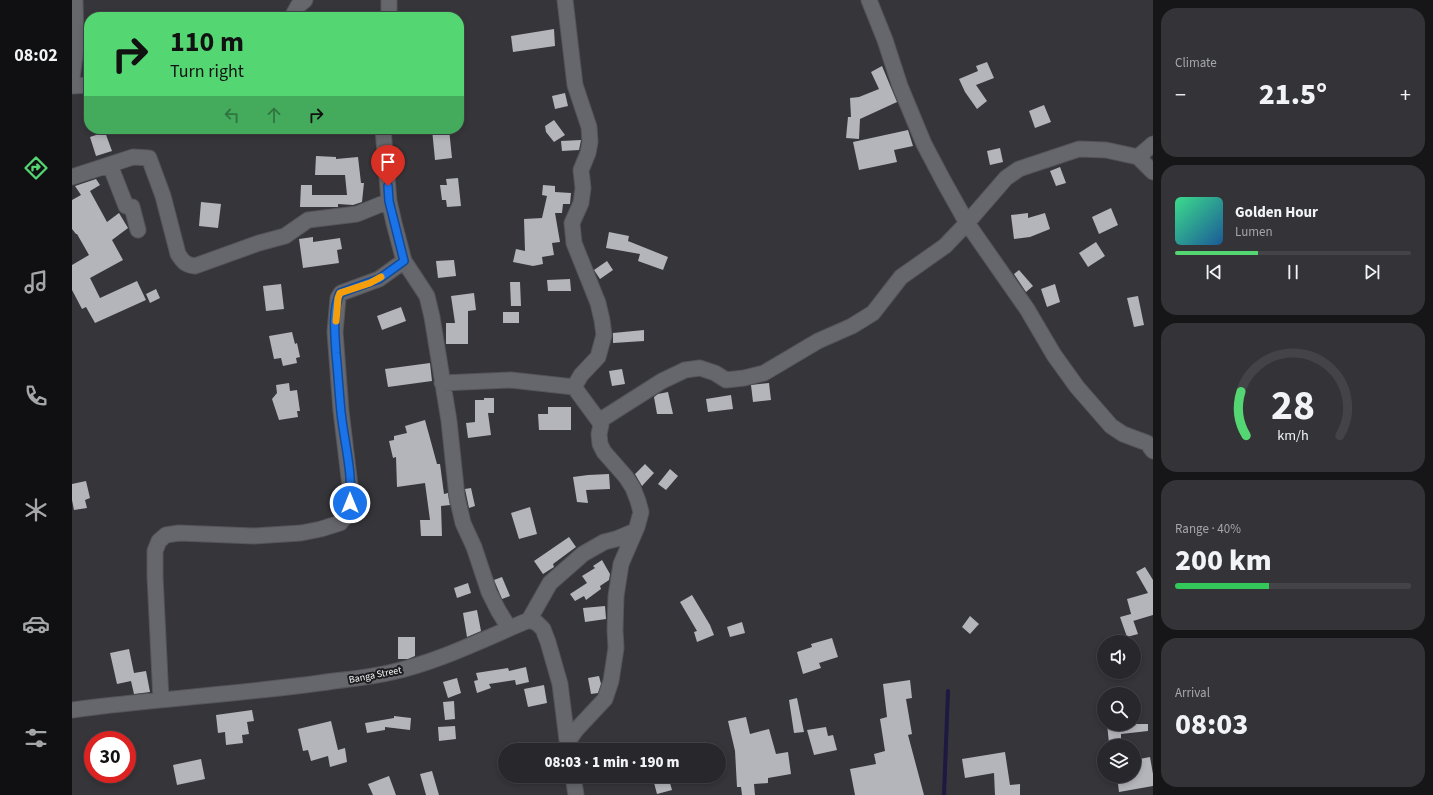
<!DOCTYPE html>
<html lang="en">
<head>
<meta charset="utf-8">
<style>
	:root { --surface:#28282c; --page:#343438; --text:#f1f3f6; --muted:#a5a6a9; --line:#444448; --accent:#54d672 }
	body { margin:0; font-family:"Source Sans 3",sans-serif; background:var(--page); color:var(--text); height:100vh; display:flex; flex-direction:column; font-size:15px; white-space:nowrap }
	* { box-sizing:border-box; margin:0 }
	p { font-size:13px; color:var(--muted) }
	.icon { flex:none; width:22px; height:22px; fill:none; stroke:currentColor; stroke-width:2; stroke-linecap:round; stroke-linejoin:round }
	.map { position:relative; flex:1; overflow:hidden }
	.sheet { display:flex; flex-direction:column; gap:8px; padding:8px; background:#161618; width:280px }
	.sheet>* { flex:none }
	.top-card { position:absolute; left:12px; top:12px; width:380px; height:122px; border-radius:16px; box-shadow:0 2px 6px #0003,0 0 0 1px var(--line); background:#54d672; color:#111; overflow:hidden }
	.buttons { position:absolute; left:1025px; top:635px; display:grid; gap:8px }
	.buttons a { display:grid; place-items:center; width:44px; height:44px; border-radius:50%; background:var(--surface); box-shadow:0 2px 6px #0003,0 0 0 1px var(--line); font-size:20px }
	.speed { position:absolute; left:12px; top:731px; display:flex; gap:8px; font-size:20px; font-weight:700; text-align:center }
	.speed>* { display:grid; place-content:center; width:52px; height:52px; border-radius:50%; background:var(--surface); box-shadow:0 2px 6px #0003,0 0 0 1px var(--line); line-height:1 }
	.speed .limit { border:6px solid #d22; background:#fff; color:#111 }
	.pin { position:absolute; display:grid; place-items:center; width:34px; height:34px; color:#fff; margin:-41px -17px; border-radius:50% 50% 50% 0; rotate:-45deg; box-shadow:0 0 4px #0007 }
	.pin .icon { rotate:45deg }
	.me { position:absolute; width:44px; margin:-22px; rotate:0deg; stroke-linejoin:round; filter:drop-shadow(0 0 3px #0008) }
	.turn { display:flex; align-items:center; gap:14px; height:84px; padding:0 20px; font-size:18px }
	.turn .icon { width:52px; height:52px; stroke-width:2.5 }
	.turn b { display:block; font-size:28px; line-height:34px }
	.lanes { display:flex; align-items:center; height:38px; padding:0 20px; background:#0003; justify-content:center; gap:20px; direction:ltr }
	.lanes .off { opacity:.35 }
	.big { font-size:30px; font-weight:800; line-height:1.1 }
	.sheet .tile { flex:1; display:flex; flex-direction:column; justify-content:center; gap:6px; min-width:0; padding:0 14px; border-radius:16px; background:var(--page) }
	.sheet .dial { align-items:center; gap:0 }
	.dial svg { height:104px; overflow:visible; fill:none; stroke:var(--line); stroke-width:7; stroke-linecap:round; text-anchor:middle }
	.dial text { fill:var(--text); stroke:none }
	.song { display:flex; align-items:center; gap:12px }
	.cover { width:48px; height:48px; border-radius:6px; background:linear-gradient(135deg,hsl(150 70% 55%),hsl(210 70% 35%)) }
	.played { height:4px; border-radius:2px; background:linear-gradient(90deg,var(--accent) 35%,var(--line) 35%) }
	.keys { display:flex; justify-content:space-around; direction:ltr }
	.heat { display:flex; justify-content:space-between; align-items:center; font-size:22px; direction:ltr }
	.charge { height:6px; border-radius:3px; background:linear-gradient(90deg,#34c759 40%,var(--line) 0) }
	.trip { position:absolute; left:426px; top:743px; width:228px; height:40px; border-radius:20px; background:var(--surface); box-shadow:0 2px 6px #0003,0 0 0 1px var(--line); font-weight:800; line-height:40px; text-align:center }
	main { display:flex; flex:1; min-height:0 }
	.menu { display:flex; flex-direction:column; width:72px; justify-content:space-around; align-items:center; background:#101012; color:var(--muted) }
	.menu .icon { width:28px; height:28px }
	.menu .active { color:var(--accent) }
	.menu b { font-size:18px; color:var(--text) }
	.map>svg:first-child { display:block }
</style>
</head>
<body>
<main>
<nav class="menu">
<b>08:02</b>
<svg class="icon active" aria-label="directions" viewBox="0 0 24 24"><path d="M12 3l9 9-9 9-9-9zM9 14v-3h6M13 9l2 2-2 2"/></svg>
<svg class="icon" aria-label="music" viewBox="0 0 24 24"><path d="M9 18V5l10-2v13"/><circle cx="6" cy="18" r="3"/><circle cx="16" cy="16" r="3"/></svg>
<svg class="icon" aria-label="phone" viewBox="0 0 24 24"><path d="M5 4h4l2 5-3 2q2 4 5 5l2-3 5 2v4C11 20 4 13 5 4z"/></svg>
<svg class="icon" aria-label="climate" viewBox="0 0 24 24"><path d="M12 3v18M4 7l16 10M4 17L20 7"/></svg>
<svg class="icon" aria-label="car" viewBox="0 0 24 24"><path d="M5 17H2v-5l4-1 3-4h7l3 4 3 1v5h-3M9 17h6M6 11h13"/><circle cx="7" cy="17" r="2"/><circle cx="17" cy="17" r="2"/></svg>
<svg class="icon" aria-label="filters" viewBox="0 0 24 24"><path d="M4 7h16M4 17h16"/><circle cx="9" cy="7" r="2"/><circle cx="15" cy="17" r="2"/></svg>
</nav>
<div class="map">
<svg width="1081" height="795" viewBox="0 0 1081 795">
	<rect width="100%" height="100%" fill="#35353a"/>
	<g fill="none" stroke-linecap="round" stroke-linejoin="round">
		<path stroke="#1d1941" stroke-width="4" d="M872,795l4,-104"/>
	</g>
	<path fill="#b4b4bb" d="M482,29l1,17 -42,6 -2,-16z
		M915,62l7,16 -18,7 11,16 -10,8 -12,-17 -6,-13 19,-8 -2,-5z
		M810,66l15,36 -37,17 -1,20 -13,-1 2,-21h3l-1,-19 9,-1 20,-8 -8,-17z
		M493,93l3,13 -13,3 -3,-13z
		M972,105l7,17 -16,6 -6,-17z
		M482,120l11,15 -11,7 -8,-10 -1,-6z
		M360,129h17l3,29 -17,2z
		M836,130l5,16 -19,4 3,12 -38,8 -6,-28z
		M33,132l7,19 -16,5 -6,-19z
		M509,140l-2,10 -17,1 -1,-10z
		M928,148l3,14 -13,3 -3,-14z
		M244,156l20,1v2l22,-2 3,26h3l-2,19 -9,3 -15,-1v3h-38l1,-22h11v10h35l-2,-20h-30z
		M988,167l6,16 -10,3 -6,-15z
		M386,178l3,28 -14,1 -1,-7h-4l-2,-15h7l-1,-6z
		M24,179l4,6 -10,6 17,31 12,-9 9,15 -16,12 11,20 -33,18 10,20 37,-17 9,19 -51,23 -9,-16 -4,2 -10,-19v-25l17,-10 -12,-21h-1l-4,-5v-29l9,-5 -6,-9z
		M471,185l12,1v6l16,1 -1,11h-7l-1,9h-7l5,29 -8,1 2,12 -12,2 1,7 -10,2 -20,-4 3,-13 9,2 -1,-32 18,-1 5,-22 -5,-1z
		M129,202l20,2 -3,24 -19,-2z
		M1039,208l7,17 -19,9 -7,-17z
		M956,213v5l17,-5 5,16 -20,8 -16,2 -3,-24z
		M537,232l20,4 -1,5 40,16 -5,13 -25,-9 2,-7 -34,-6z
		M241,237v5l27,-4 2,11 -5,1 2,13 -36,5 -4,-29z
		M1024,242l9,14 -17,11 -9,-14z
		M382,260l2,16 -18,2 -2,-17z
		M535,261l6,9 -13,9 -6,-9z
		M947,270l14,16 -7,6 -12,-18z
		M498,279l1,12h-23l-1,-11z
		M438,282h10l1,24h-10z
		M209,284l3,25 -18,2 -3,-25z
		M983,284l5,18 -13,5 -6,-18z
		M84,289l4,9 -10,5 -4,-9z
		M402,293l2,17 -8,1v33h-22v-21h9l-4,-27z
		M1066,296l6,29 -10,2 -7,-29z
		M329,307l5,14 -24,9 -5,-14z
		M431,312h16v11h-16z
		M572,330v11l-31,2v-10z
		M220,332l3,12 2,-1 3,14 -4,1 1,5 -14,3 -2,-8 -7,1 -5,-23z
		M358,363l2,18 -44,6 -3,-18z
		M550,369l3,15 -13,2 -3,-15z
		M217,383l1,8 7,-1 3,21h-3l1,6 -19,3 -7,-21 5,-6 -1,-8z
		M697,383l2,17 -18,2 -2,-17z
		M596,392l5,22h-16l-3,-17 4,-3z
		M659,395l2,14 -25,3 -2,-13z
		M412,398h10v15h-6l3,22 -23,3 -2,-15 9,-1v-22h9z
		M476,407h23v23h-32l-1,-16h10z
		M353,420l12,44h3l4,30 4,-1 2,12 -9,1 1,30h-21l-1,-16h10l-5,-37 -28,4 -1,-30 -3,1 -4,-17 5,-1v-4l13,-3 -2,-7z
		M573,464l9,9 -12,13 -7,-12z
		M598,469l8,7 -12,14 -8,-6z
		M537,474l1,15 -24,1 2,13 -11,-1 -4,-25 15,-2z
		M14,481l4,17 -5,2 2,8 -13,2 -2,-10v-16z
		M399,488l4,18 -6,2 -4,-19z
		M458,507l7,27 -18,5 -8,-26z
		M497,537l7,10 -23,17 1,3 -11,7 -9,-13z
		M530,560l8,14 -1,6 -9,6 1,3 -15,11 -2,-4 -9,5 -5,-7 17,-11 -5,-7 13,-8 -2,-2z
		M1073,567l8,13v35l-20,6 -6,-22 21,-6 -12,-21z
		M430,577l8,19 -8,3 -8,-19z
		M396,583l3,10 -14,5 -3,-10z
		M620,595l18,30 4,10 -17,7 -3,-10 3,-1 -17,-29z
		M533,606l1,13 -21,3 -2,-14z
		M405,610l4,21 -14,6 -4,-24z
		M1059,614l7,20 -11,3 -7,-20z
		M898,616l9,8 -9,10 -8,-7z
		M670,622l3,11 -15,4 -3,-10z
		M326,637h17v19l-7,3h-10z
		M760,638l6,19 -19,6 2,5 -18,6 -6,-22 15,-5 -1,-3z
		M57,649l5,24 12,-2 4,21 -16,2 -3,-13 -14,3 -7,-31z
		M454,667l3,15 -13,3 -1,-5 -26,4 2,4 -14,5 -3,-12 4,-1 -2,-7 32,-5 1,3z
		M527,676l2,8 -3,9 -7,1 -3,-16z
		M385,678l4,15 -13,5 -5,-16z
		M838,680l2,18 -6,1 6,35 -4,1 16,60h-69l-5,-26 26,-5 -2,-10 11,-3 -5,-32 7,-2 -4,-33z
		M472,685l3,18 -19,4 -4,-18z
		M725,698l7,34 -10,1 -5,-33z
		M382,701l1,18 -10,1 -2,-18z
		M180,710l2,11 -7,1 2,12 -7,1 1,8 -17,2 -1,-13 -7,1 -2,-18z
		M322,716l17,2 -1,12 -25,-3v3l-18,3 -2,-10 29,-5z
		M674,717l4,17 19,-5 7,25 12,-2 3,22 -23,4v5l-14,1 1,11h-13l-1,-8h-4l-2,-36 -7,-30z
		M259,721l7,29 7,-2 2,14 -17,5 -2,-11 -17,5 -3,-11 -5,1 -5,-22z
		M1035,724h41v7l-27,3v7l-12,2z
		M383,726l1,13 -17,2 -1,-14z
		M754,727l2,9 5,-1 4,15 -23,5 -7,-25z
		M933,752l5,33 10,-1v11h-25l-1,-22 -29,5 -3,-19z
		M1078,757l3,17v12l-34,6 -2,-16h17v-16z
		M129,759l4,20 -28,6 -4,-20z
		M360,771l7,24h-13l-6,-21z
		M317,776l7,19h-23l-5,-11z
		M592,776h4l4,14 -15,4 -4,-15z"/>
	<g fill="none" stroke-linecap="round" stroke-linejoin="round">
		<g stroke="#545459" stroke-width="17">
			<path id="minor" d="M317,0v17
				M493,0l10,85 14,42 1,15 -2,11 -7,17 2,18 -2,15 -9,20 2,20 24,60 4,17 2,15 -6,22 -17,18 -7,12 25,34
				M797,0l16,40 15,46 24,58 20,38 23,41 60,86 27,46 23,32 34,39 12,8 24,9 6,8
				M220,17l6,-11 7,-6
				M0,78l4,-30 -1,-48
				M0,86l17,-1
				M311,129l6,72 5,22 10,38 23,35 5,21 17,104 8,76 6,26 11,24 15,45 9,18 11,18
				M1066,157l15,-13
				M38,165l16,41 6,1 6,23
				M0,177l61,-20 16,1 14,38 15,58c5,8 8,11 17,12l64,-23 26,-7 23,-16 49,-6 32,-13
				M370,383l69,-3 63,7
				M457,620l21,-37 33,-29 21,-12 12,-3 19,-8
				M89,700l-6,-124v-25l4,-10 7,-6 13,-2 75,3 47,-3 20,-4 19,-6 9,-11 2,-18 -10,-83 -6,-79 3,-34 3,-5 38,-14 25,-18
				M0,710c87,-12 175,-16 262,-29 18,-2 36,-4 54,-8 48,-10 96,-34 141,-53l8,3 6,6 5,13 12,42 8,64
				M495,743l9,-13 29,-31 6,-18 5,-33 -1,-18 1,-34 5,-32 16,-37 4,-15 -3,-11 -5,-13 -7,-11 -22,-25 -4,-8 -1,-10 2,-9 -2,-4 63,-40 23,-11 15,-2 15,5 11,7 18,-2 20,-5 54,-32 34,-15 21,-13 28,-36 44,-31 22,-23 39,-45 13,-9 60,-20 27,1 32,7 15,15
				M501,776l3,19"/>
		</g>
		<use href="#minor" stroke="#66666d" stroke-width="15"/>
	</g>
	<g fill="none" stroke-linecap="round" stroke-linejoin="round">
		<g stroke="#114b97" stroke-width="10">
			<path id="route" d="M278,503c3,-30 -6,-62 -9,-91 -2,-20 -3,-39 -5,-59 -1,-19 -4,-42 4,-60l39,-14 25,-18 -15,-60 -1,-15"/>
		</g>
		<use href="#route" stroke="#1a73e8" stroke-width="7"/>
		<path stroke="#f59e0b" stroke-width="7" d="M264,321l2,-23 2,-5 30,-10 11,-6"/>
	</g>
	<g text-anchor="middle" stroke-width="4" stroke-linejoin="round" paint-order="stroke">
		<g font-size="10" fill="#f3f3f7" stroke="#1c1c1f">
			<text transform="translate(303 674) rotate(-11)" y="4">Banga Street</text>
		</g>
	</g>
</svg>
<div class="buttons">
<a><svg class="icon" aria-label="sound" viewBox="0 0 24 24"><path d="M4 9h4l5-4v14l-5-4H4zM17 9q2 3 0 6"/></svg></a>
<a><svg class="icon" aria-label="search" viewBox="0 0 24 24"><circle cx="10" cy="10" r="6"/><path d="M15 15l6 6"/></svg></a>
<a><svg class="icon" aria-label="layers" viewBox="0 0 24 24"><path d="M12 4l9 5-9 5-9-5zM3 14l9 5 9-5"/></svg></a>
</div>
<div class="speed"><div class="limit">30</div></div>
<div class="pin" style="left:316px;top:186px;background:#d93025"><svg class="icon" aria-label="arrive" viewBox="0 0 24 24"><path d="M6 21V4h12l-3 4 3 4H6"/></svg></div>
<svg class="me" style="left:278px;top:503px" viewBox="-20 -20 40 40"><circle r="17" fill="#1a73e8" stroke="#fff" stroke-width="3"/><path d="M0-11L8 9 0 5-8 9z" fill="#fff"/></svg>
<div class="trip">08:03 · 1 min · 190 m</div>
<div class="top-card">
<div class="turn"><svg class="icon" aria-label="right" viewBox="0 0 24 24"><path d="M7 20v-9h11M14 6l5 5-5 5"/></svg><div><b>110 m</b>Turn right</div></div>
<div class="lanes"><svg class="icon off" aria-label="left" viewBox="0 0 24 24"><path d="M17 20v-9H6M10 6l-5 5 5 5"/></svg><svg class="icon off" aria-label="ahead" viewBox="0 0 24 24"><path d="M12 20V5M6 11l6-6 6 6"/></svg><svg class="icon" aria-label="right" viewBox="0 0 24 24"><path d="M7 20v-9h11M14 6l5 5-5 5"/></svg></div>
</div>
</div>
<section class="sheet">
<div class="tile"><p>Climate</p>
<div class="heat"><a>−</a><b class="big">21.5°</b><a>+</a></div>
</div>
<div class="tile">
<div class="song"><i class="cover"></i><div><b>Golden Hour</b><p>Lumen</p></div></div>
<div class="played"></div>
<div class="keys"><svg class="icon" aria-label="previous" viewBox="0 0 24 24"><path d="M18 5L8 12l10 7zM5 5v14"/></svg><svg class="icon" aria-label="pause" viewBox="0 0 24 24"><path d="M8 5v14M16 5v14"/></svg><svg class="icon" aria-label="next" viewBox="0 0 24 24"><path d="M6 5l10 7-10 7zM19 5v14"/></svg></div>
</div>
<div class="tile dial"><svg viewBox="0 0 100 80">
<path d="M14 69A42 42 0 1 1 86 69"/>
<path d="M14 69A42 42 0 0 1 10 35" stroke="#54d672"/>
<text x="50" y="56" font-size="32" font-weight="700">28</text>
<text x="50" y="72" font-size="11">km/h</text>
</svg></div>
<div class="tile"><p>Range · 40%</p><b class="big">200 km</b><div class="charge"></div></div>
<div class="tile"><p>Arrival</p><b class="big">08:03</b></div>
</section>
</main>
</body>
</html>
